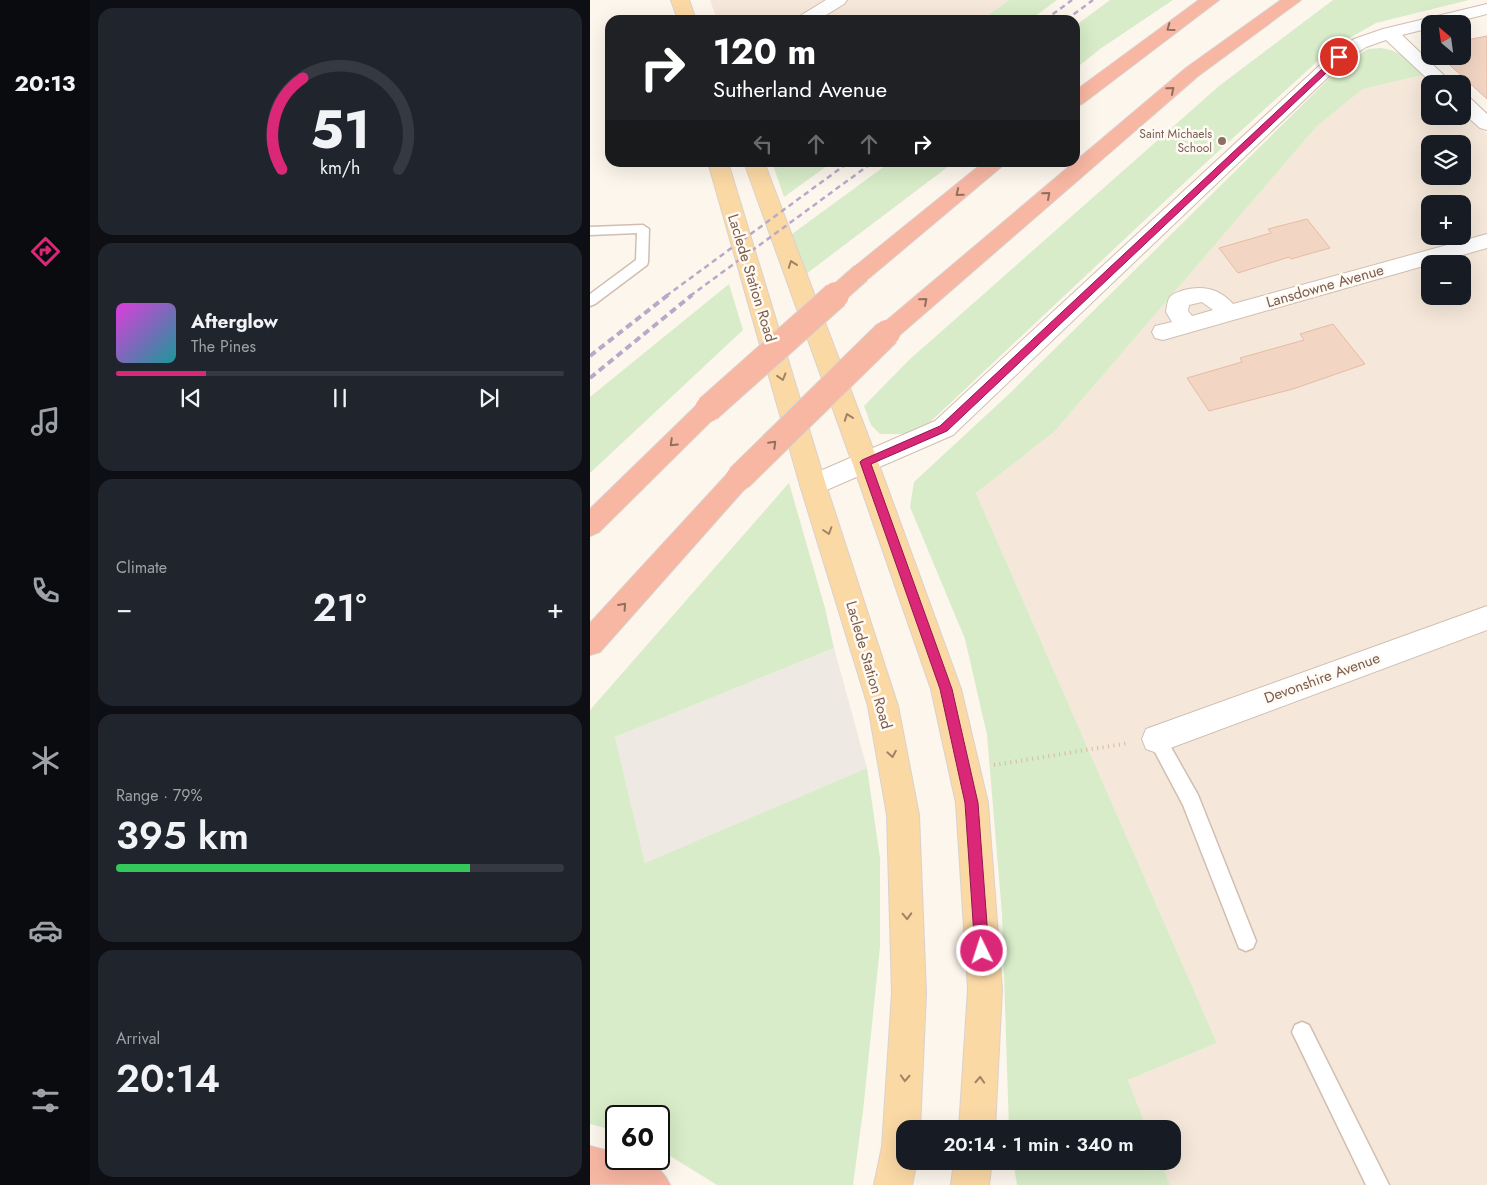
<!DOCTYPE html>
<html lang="en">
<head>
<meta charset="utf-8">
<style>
	:root { --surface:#171b24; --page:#20242c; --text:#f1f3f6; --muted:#9ea1a6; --line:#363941; --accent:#db2777 }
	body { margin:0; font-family:Jost,sans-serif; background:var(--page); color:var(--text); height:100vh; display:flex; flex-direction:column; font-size:19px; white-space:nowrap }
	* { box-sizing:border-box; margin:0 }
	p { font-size:16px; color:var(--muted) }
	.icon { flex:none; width:28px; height:28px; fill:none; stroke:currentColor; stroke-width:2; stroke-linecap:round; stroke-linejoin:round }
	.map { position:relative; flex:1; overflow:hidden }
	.side { display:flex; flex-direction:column; gap:8px; padding:8px; background:#0d0f14; width:500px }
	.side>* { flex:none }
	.guide { position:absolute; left:15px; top:15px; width:475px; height:152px; border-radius:15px; box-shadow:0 5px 20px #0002; background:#202124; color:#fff; overflow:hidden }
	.needle { width:32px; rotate:331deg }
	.buttons { position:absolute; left:831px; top:15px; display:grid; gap:10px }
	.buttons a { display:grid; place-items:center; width:50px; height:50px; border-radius:10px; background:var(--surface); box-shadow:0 5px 20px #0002; font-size:25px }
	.speed { position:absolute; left:15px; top:1105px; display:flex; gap:10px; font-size:25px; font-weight:700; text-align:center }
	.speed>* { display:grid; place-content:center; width:65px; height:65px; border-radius:50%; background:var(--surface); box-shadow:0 5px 20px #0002; line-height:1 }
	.speed .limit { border:2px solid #111; border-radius:8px; background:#fff; color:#111 }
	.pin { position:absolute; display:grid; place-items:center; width:42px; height:42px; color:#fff; margin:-21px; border:2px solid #fff; border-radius:50%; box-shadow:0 1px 5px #0007 }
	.me { position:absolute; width:55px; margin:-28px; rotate:356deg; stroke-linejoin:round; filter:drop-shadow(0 0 4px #0008) }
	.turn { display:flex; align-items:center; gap:18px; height:105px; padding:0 25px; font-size:22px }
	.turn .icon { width:65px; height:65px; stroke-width:2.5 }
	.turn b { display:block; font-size:35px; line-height:42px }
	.lanes { display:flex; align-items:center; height:48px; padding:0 25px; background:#0003; justify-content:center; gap:25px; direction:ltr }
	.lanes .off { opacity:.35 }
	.big { font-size:38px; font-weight:600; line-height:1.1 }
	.side .widget { flex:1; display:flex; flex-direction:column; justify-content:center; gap:8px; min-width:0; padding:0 18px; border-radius:15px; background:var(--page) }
	.side .dial { align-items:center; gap:0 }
	.dial svg { height:130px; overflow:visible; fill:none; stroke:var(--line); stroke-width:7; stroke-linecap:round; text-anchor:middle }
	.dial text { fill:var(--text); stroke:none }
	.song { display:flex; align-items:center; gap:15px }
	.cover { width:60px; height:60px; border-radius:8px; background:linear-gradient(135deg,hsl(300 70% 55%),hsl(180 70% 35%)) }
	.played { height:5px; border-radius:2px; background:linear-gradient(90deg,var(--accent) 20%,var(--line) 20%) }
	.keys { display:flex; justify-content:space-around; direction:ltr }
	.heat { display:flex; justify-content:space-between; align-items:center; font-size:28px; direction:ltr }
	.charge { height:8px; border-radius:4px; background:linear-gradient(90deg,#34c759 79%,var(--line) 0) }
	.trip { position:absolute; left:306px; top:1120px; width:285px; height:50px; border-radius:15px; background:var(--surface); box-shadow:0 5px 20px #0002; font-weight:600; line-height:50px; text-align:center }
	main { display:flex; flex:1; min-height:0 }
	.tabs { display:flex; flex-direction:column; width:90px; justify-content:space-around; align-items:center; background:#090b0e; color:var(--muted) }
	.tabs .icon { width:35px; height:35px }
	.tabs .current { color:var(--accent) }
	.tabs b { font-size:22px; color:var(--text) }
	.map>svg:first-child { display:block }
</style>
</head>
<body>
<main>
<nav class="tabs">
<b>20:13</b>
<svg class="icon current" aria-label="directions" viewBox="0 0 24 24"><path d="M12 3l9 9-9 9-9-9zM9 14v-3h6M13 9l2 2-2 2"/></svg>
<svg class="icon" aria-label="music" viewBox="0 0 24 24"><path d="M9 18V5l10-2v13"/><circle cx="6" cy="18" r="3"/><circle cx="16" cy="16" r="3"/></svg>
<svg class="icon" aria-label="phone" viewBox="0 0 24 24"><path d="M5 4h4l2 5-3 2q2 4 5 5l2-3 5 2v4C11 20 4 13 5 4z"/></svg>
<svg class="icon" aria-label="climate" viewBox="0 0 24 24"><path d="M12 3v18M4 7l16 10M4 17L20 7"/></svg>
<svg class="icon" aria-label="car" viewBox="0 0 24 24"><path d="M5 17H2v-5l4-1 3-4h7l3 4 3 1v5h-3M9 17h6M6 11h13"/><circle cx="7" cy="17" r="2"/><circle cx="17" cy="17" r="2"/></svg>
<svg class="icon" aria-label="filters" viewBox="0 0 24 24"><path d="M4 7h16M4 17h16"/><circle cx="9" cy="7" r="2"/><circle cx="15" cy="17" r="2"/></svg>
</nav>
<section class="side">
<div class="widget dial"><svg viewBox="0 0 100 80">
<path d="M14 69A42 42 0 1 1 86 69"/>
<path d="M14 69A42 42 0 0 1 27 13" stroke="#db2777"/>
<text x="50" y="56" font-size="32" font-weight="700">51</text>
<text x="50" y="72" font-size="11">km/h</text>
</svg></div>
<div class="widget">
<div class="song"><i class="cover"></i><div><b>Afterglow</b><p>The Pines</p></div></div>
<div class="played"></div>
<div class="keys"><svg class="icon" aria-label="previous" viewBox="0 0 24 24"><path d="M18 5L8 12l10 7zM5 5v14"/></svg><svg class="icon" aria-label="pause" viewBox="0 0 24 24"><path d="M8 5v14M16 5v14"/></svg><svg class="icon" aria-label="next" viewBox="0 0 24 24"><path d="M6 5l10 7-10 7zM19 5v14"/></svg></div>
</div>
<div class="widget"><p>Climate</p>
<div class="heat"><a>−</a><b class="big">21°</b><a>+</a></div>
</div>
<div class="widget"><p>Range · 79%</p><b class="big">395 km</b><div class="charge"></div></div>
<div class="widget"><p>Arrival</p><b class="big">20:14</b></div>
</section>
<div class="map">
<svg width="897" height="1185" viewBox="0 0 897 1185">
	<rect width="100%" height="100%" fill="#fdf6ec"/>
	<path fill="#f5e8da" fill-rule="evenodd" d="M120,0h299l-28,20h-264z
		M833,75l9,9h-2v32h32l1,-4 24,22v1051h-317l-9,-24h11v-32h-25l-19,-49 89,-37 -241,-550 78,-61 263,-306 46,-37zM840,144h32v32h-32zM840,204h32v32h-32zM840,264h32v32h-32z"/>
	<path fill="#efe9e4" d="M244,648l33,120 -222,95 -30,-126z"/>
	<path fill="#d8ecc9" d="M419,0h48l-27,20h-49z
		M520,0h63l-73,49 -25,20v-43z
		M743,0h136l-93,23 -44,25 -133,121 -272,256 -22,9h-25l-9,-9 -7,-19 45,-46 310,-274z
		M791,48c21,3 27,12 42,27l-60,14 -46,37 -263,306 -78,61 241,550 -89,37 19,49h-138l-7,-215 -15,-179 -22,-96 -55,-132 4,-25 95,-88 337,-332 22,-13z
		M187,163v-1l54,1 -47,34 -11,-32z
		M299,163h64l-147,111 -14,-40z
		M139,284l14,46 -153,143v-76z
		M199,483l36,125 9,40 -219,89 30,126 222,-95 13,90v89l-17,164 -10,74h-136l-58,-36v-33h-43v15l-26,-7v-414z
		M423,1161h148l9,24h-153z"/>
	<path fill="#f3d5c3" stroke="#e6bba3" d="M897,36v63l-47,-43h22v-15z
		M717,219l23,29 -39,11 -2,-2 -51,16 -19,-25 52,-15 -3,-4z
		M743,324l32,40 -72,25 -84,22 -22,-33 55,-16 -2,-4 64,-18 -4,-6z"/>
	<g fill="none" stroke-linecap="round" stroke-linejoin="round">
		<g stroke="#d1beb0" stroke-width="3">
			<path id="service" d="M53,225l6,4 -1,33 -1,3 -52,39 -5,2v-12l46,-34 1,-27 -47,2v-8z
				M567,731l6,2 35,62 58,146 -3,7 -7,3 -7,-3 -56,-143 -35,-66 3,-6z
				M712,1022l7,3 80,160h-23l-74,-153 3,-7z"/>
		</g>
		<g stroke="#d1beb0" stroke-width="2">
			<path id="minor" d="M236,0h21l-3,4 -26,16h-21l3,-4z
				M897,4v10l-39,10h-18v4l-28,7 51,49h-20l-47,-44 -20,7 -21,14 -392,374 -131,57 -9,3 -9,-3 -4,-7 4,-7 131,-57 398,-368 21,-14 29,-10z
				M872,95l7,2 18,17v16l-7,-2 -18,-16z
				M897,234v14l-324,92 -8,-2 -3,-6 3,-6 17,-4 -6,-10c1,-5 1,-11 4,-15 3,-4 9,-5 14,-7 20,-5 36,-1 49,14zM612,302l11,8 -21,6 -4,-5 1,-6z
				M897,606v24l-330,123 -11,-4 -4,-10 4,-10z"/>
		</g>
		<g stroke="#dad1cd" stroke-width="2">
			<path id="primary" d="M81,0h18l7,20h-18z
				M118,162h20l98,323 72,221 21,109 7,178 -6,136h-15v32h12l-5,24h-38l8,-38 10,-154 -5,-178 -19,-109 -68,-221z
				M154,162h20l114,300 83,227 27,114 14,186 -7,140h-36l9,-140 -12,-186 -25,-114 -79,-227z
				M364,1161h38l-3,24h-38z"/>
		</g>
		<g stroke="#dad1cd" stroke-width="2">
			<path id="motorway" d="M609,0h20l-137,104 -7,2v-15z
				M691,0h20l-103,76 -303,263 -8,2 -8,-2 -3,-6 3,-6 307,-259z
				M394,162h23l-138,116 -8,2 -8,-2 -3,-5 3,-5z
				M118,400l9,3 3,6 -3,6 -118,117 -9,4v-27l109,-106z
				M149,468l9,3 4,7 -4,7 -148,167 -10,3v-32l140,-152z
				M0,1146l26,7v6c25,0 43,1 54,26l-80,-1z"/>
		</g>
		<path stroke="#d9b8a5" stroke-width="4" stroke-dasharray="1 4.5" stroke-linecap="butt" d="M404,765l135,-22"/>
		<use href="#service" fill="#fff" fill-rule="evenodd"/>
		<use href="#minor" fill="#fff" fill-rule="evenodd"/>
		<use href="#primary" fill="#fbd9a5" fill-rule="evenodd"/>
		<use href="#motorway" fill="#f7b7a3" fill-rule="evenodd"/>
		<path stroke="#b9a8c9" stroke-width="2.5" stroke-dasharray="5.5 4" stroke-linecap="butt" d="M455,20l27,-20
			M476,20l27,-20
			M76,296l183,-134
			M100,296l183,-134"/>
		<path stroke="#b9a8c9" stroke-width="4" stroke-dasharray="7 4.5" stroke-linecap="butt" d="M0,356l78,-61
			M0,378l102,-83"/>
		<g stroke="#dad1cd" stroke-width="21" stroke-linecap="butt">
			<path id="motorway-bridge-far1" d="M245,296l26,-23"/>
		</g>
		<g stroke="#dad1cd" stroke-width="28" stroke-linecap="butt">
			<path id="motorway-bridge" d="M118,409l128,-114
				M149,478l148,-145"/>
		</g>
		<use href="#motorway-bridge-far1" stroke="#f7b7a3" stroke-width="19"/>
		<use href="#motorway-bridge" stroke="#f7b7a3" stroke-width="26"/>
	</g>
	<defs><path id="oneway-chevron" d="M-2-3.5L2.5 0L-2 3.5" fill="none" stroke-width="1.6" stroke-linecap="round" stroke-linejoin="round" transform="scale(1.25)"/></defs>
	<g stroke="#936e5e">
		<use href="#oneway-chevron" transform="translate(580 28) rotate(144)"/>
		<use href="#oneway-chevron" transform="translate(581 90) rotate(-40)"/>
		<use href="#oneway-chevron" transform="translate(369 193) rotate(141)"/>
		<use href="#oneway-chevron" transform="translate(457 195) rotate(-41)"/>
		<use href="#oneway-chevron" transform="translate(334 301) rotate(-41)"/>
		<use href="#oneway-chevron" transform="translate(83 443) rotate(136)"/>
		<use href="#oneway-chevron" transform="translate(183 444) rotate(-45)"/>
		<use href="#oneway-chevron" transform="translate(33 606) rotate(-48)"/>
	</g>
	<g stroke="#a18267">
		<use href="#oneway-chevron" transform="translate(202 264) rotate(-110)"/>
		<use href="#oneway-chevron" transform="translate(192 377) rotate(73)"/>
		<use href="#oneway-chevron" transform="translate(258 417) rotate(-110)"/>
		<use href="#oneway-chevron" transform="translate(238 531) rotate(72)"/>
		<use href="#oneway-chevron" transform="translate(302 754) rotate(80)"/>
		<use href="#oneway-chevron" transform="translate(317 916) rotate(88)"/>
		<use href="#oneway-chevron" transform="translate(315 1078) rotate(93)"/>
		<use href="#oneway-chevron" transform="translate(390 1080) rotate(-87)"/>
	</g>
	<path fill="#db2777" stroke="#8e194d" d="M746,56l7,1 -396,374 -76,33 81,225 26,114 11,148 -2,5 -5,2 -5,-2 -2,-5 -10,-148 -25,-114 -80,-227 2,-2 78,-34z"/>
	<circle fill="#8d6e63" stroke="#fffaf3" stroke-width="2" cx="632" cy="141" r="5"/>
	<g text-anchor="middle" stroke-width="5" stroke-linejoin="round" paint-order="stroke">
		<g font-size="12" fill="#785e54" stroke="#fffaf3" text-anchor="end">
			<text x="622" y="138">Saint Michaels<tspan x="622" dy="14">School</tspan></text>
		</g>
		<g font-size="15" fill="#7a5c4d" stroke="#fffaf3">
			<text transform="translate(162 278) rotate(73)" y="5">Laclede Station Road</text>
			<text transform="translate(735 286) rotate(-16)" y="5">Lansdowne Avenue</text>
			<text transform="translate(279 665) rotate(74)" y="5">Laclede Station Road</text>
			<text transform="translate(732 678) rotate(-20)" y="5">Devonshire Avenue</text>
		</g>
	</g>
</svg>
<div class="buttons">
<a><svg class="needle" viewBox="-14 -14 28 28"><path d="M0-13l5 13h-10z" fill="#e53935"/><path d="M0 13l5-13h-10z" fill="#9ea1a6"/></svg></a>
<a><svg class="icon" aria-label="search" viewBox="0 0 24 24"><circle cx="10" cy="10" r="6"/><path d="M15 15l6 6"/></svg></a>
<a><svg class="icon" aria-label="layers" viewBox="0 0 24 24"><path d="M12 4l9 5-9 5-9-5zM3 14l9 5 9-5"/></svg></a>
<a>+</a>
<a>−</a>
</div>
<div class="speed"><div class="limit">60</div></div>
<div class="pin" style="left:749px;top:57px;background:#d93025"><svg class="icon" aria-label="arrive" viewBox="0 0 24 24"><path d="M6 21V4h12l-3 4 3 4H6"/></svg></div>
<svg class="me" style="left:392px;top:951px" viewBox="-20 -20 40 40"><circle r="17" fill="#db2777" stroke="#fff" stroke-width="3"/><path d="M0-11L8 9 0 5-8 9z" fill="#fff"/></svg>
<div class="trip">20:14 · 1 min · 340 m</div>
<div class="guide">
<div class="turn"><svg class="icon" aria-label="right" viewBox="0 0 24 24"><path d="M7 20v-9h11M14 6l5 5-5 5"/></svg><div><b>120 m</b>Sutherland Avenue</div></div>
<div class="lanes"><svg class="icon off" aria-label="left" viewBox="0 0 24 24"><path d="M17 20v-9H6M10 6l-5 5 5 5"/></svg><svg class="icon off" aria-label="ahead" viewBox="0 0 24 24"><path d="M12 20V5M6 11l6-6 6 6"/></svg><svg class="icon off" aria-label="ahead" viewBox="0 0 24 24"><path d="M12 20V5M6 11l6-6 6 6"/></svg><svg class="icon" aria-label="right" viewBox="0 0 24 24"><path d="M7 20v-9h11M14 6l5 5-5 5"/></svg></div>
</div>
</div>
</main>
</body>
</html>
